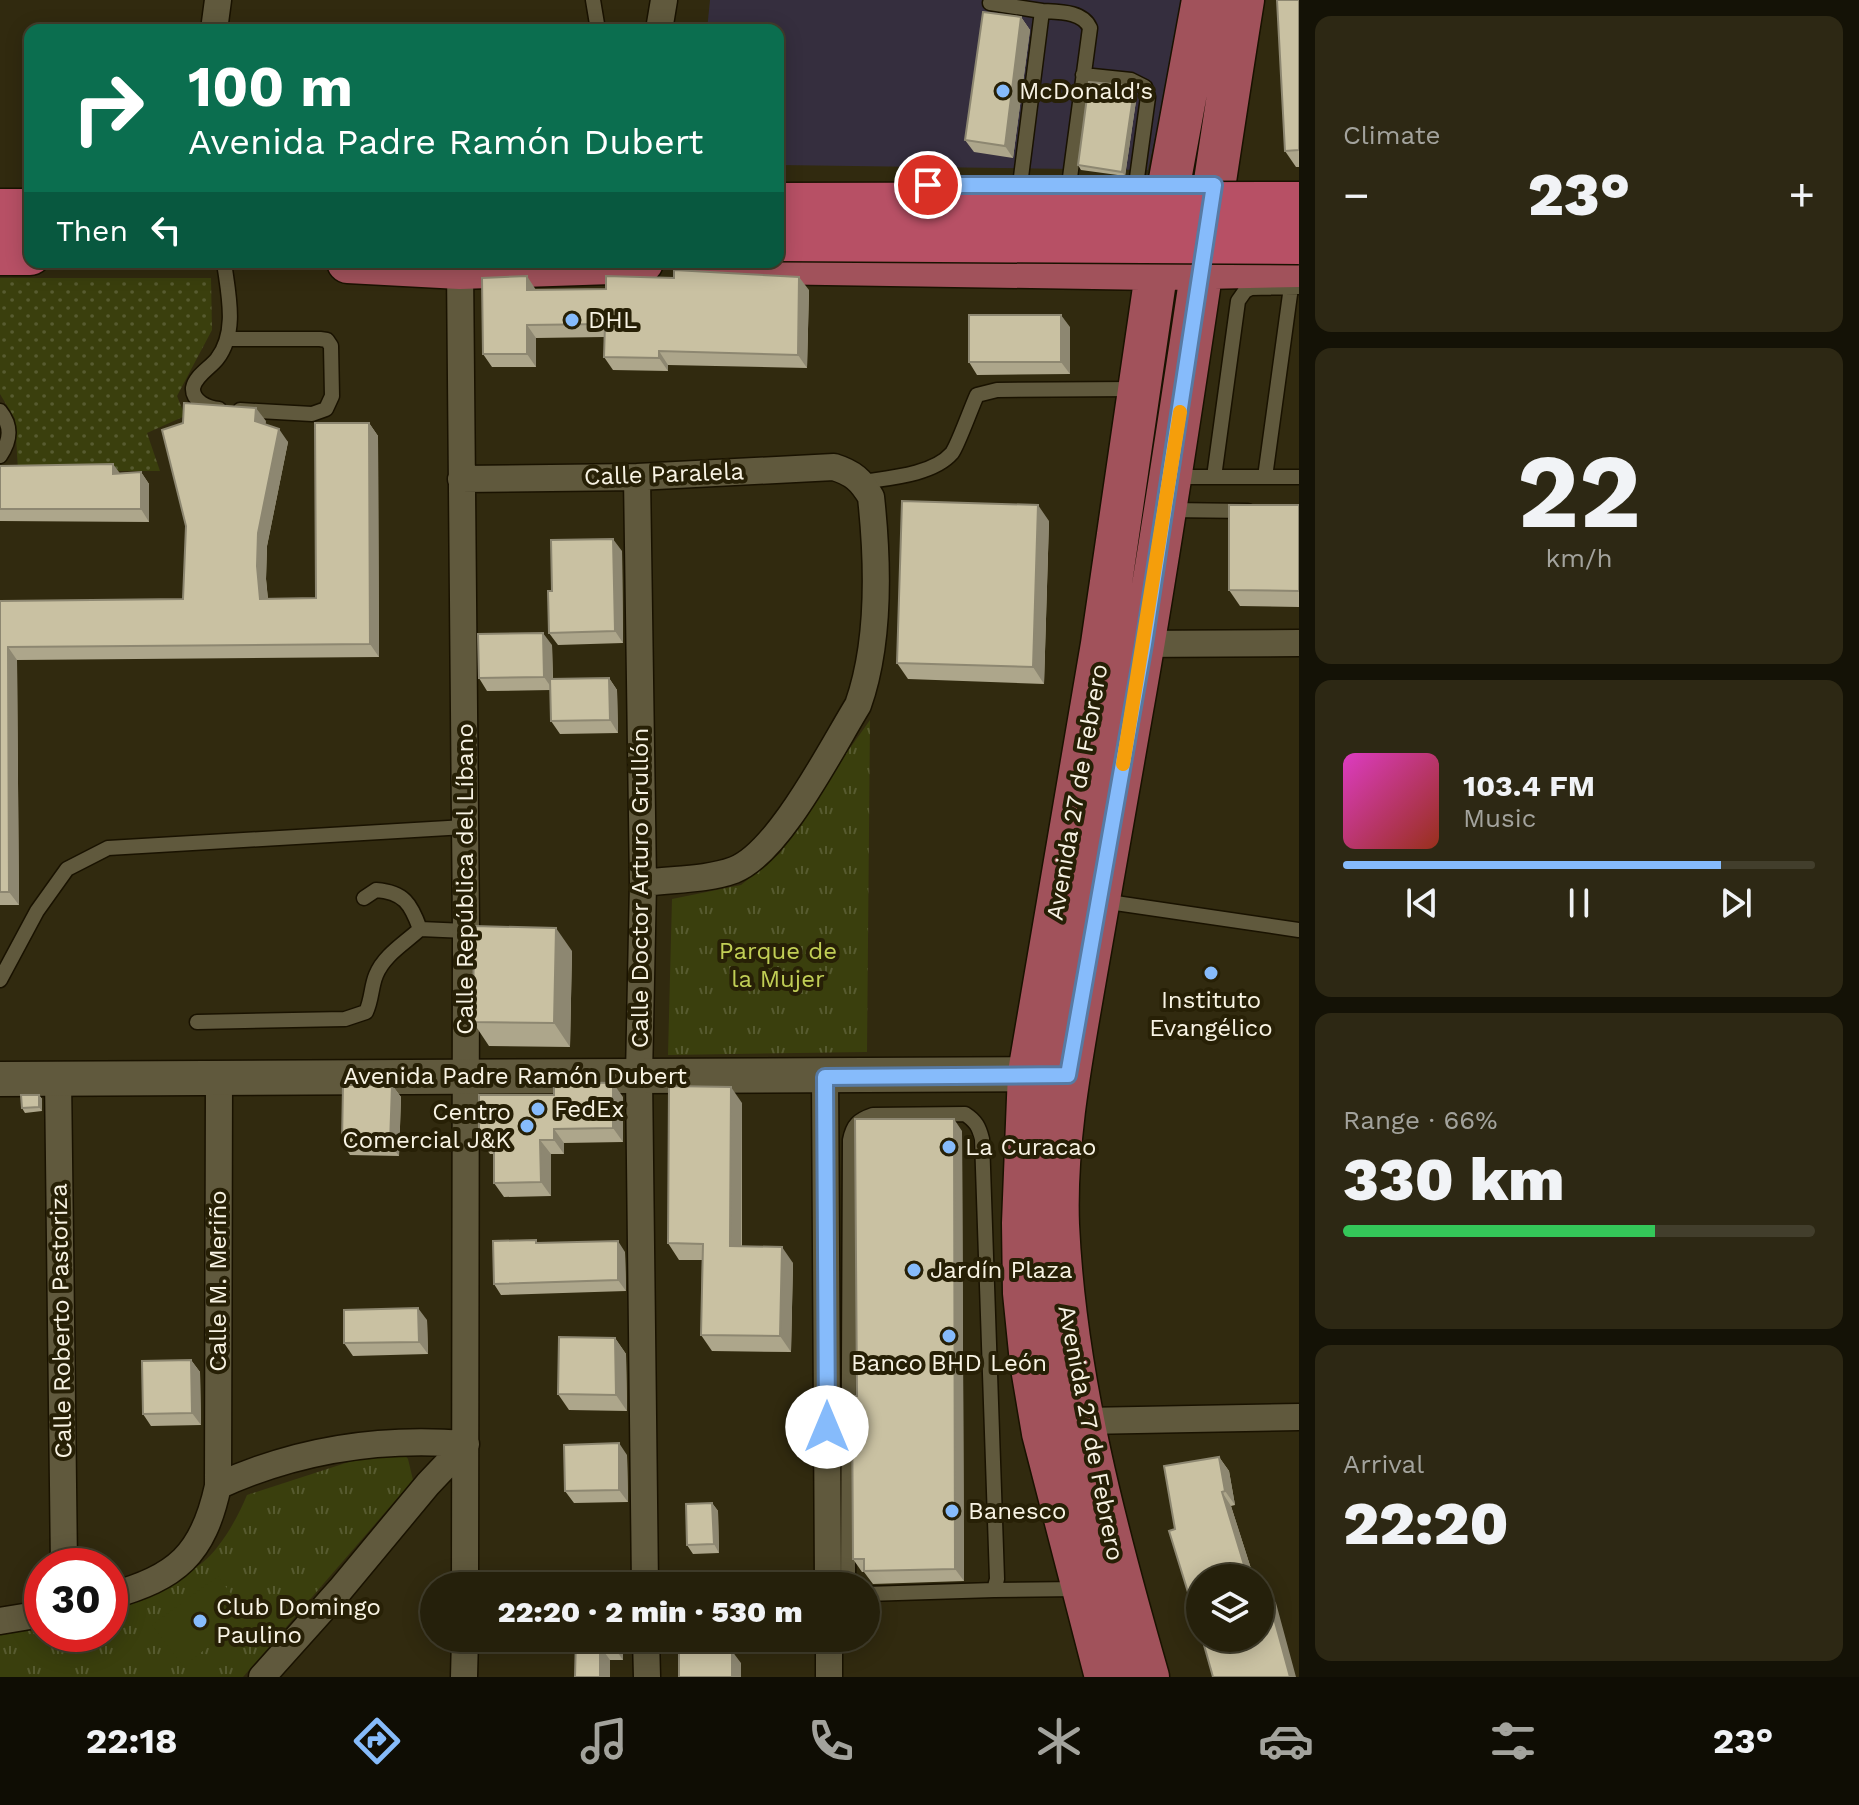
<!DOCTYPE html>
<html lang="en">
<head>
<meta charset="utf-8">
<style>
	:root { --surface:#25200b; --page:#2d2814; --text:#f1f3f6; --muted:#a3a39d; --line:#423e2c; --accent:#86bbfb }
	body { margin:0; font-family:"Work Sans",sans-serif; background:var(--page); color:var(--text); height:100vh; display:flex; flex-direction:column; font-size:30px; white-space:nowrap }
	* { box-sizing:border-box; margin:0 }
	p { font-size:26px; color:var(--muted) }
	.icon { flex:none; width:44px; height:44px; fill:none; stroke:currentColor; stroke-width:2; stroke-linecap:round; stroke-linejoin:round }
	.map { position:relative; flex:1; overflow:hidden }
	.details { display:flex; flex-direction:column; gap:16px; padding:16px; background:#141206; width:560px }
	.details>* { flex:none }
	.banner { position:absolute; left:24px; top:24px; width:760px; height:244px; border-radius:16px; box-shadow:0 4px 20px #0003,0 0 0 2px var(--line); background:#0b6e4f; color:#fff; overflow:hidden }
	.buttons { position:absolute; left:1186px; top:1564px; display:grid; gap:16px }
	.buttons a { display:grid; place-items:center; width:88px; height:88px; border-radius:50%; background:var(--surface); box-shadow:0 4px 20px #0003,0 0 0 2px var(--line); font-size:40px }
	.speed { position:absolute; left:24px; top:1548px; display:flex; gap:16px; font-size:40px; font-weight:700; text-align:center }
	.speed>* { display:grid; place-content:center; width:104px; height:104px; border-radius:50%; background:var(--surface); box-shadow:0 4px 20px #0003,0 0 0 2px var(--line); line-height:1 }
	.speed .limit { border:12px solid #d22; background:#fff; color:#111 }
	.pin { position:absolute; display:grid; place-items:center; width:68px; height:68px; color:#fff; margin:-34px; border:4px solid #fff; border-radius:50%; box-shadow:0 2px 8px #0007 }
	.me { position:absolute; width:88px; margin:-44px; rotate:0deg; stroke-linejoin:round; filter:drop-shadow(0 0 6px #0008) }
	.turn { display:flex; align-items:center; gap:28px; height:168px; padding:0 32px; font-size:36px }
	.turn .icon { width:104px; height:104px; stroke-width:2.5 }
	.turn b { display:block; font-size:56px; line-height:68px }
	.then { display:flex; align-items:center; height:76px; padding:0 32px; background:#0003; gap:16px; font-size:30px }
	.big { font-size:60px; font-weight:800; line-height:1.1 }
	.details .tile { flex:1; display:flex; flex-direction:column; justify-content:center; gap:12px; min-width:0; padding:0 28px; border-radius:16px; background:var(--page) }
	.details .dial { align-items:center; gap:0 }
	.dial b { font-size:104px; line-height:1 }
	.song { display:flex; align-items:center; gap:24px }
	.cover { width:96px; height:96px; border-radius:12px; background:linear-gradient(135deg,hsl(310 70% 55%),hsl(10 70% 35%)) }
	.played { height:8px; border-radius:4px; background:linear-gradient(90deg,var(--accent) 80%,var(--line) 80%) }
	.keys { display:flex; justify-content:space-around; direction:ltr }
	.heat { display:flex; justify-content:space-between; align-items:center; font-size:44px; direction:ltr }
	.charge { height:12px; border-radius:6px; background:linear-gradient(90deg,#34c759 66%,var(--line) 0) }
	.trip { position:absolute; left:420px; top:1572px; width:460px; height:80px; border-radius:40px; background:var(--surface); box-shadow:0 4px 20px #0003,0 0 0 2px var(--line); font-weight:800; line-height:80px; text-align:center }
	.dock { display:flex; height:128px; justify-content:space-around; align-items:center; background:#0f0d04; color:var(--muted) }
	.dock .icon { width:56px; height:56px }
	.dock .on { color:var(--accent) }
	.dock b { font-size:36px; color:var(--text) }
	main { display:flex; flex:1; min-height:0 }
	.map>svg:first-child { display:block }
</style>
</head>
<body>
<main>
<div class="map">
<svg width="1299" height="1677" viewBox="0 0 1299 1677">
	<defs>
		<pattern id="grass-dots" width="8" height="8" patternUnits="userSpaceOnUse" patternTransform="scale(2)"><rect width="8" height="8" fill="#3a3f0d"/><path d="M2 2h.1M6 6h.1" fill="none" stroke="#575b30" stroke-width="1.8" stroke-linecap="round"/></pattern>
		<pattern id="park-tufts" width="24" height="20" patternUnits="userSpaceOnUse" patternTransform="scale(2)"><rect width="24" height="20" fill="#3a3f0d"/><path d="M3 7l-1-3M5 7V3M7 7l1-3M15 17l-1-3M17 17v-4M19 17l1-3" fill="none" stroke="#575b30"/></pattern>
	</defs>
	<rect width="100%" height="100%" fill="#312a0f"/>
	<path fill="#352e3e" d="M710,0h476l-38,170 -370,-5v-135h-71z"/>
	<path fill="url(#grass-dots)" d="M0,278h211l1,52 -35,66 8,20 -38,17 13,38h-142l-3,-52 -15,-25z"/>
	<path fill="url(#park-tufts)" d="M870,720l-3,332 -199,3 4,-156 69,-14 39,-32 53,-81z
		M398,1446l10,13 5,21 -170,197h-243v-44l42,-10v11h68v-29c26,-7 71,-26 92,-42 19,-15 36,-46 45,-68z"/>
	<path fill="#3a3f0d" d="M218,1576l30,41 -65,49 -31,-41z"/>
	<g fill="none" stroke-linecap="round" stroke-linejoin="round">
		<g stroke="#191200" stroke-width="17">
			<path id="service" d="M593,0l5,30
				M990,3l52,8 -22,174
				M1042,11c16,1 41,0 48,17l-21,157
				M1083,75l48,5 14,7 3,10 -12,88
				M228,339h92l7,1 4,6 1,50 -6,13 -14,5 -72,-4
				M219,409c-10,-1 -27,-7 -26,-21 2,-12 17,-20 24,-29 21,-27 11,-66 7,-97
				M0,411c12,15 11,29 0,45
				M1174,477h125
				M1214,477l24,-176 7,-10 6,-3 48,-1
				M1265,477l26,-190
				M862,482c26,-4 71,-7 90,-29 6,-8 19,-45 25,-58l20,-5 137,-1
				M1169,510l79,1
				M364,898l12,-8c28,2 35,14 44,39
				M1102,901l197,29
				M0,980l37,-69 30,-42 41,-21 357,-21
				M197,1022l148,-3 21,-7c6,-13 5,-25 10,-37 8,-20 29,-32 44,-46l46,2
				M848,1586l2,-446c3,-15 8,-20 23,-25l92,-1c11,7 14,13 17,25l15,440 -3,11 -128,4
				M994,1590l84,-1"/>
		</g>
		<g stroke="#191200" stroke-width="29">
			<path id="minor" d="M214,30l4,-30
				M659,30l5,-30
				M460,268l6,663 -1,655
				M637,477l6,406 -4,193 6,510
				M461,479l176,-2 197,-10c19,6 27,13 37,30 7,65 9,146 -13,208 -26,42 -79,148 -124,165 -27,10 -62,9 -91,13
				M1131,644l168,-1
				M58,1077l6,489
				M825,1077l3,509
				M1070,1425l14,-4 215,-4
				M218,1486c78,-36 162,-49 248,-42
				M110,1596c67,-19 93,-41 108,-110l1,-409
				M0,1621l42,-7
				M646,1638l1,39
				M829,1638v39
				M262,1677l78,-87 88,-106 38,-40
				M464,1677l1,-39"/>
		</g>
		<g stroke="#191200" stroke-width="37">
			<path id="tertiary" d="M0,1079l1056,-5"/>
		</g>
		<g stroke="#191200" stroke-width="45">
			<path id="primary" d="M348,262l112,6 182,-6
				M699,262l457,7 143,-3
				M1106,1677l-63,-244 -12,-71 -7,-69 -1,-70 6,-150 73,-429 67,-459 34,-185
				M1148,1677c-42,-146 -83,-299 -90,-452 -3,-82 13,-165 27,-246 16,-90 32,-180 47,-269 42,-236 73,-474 111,-710"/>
		</g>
		<g stroke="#191200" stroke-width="47">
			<path id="trunk" d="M0,211h30
				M0,253h30"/>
		</g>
		<use href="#service" stroke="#60593d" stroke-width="14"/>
		<use href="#minor" stroke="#60593d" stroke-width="26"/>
		<use href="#tertiary" stroke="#60593d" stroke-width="34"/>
		<use href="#primary" stroke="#a1525b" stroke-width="42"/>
		<use href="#trunk" stroke="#b75065" stroke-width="44"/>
		<g stroke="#191200" stroke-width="47" stroke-linecap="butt">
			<path id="trunk-bridge" d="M778,205l521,-1
				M778,239l521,3"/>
		</g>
		<use href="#trunk-bridge" stroke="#b75065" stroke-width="44"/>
	</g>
	<path fill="#ada68b" d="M1299,0v167h-3l-11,-16z
		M1021,17l9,13 -17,128 -39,-6 -9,-12z
		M1134,90l3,4 -12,82 -44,-6 -3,-5z
		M536,290h273l-2,78 -139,-3v6l-55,-1 -9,-13v-20l-68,1v29h-44l-9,-13z
		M1070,327v47l-93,1 -8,-13z
		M266,421l-1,3 23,18 -21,104 -1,33 2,20 48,-1 53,-175 9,13 1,221 -362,3 2,245h-19v-304l183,-2 3,-73z
		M0,466l120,7 21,-1 8,12v38l-149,-1z
		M1299,505v102l-59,-1 -11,-16z
		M1049,521l-5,163 -136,-5 -11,-16z
		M622,551l1,92 -65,2 -9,-12 3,-42z
		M552,645l1,34 56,-1 8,12 1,43 -58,1 -9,-13v-31l-64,1 -8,-13z
		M572,951l-2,96 -81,-1 -16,-24z
		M392,1085l9,12 -2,59 -49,-1 -8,-12z
		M39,1095l3,4v12l-17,2 -3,-5z
		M623,1097v45l-59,1v11h-13v42l-47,1 -10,-14v-29h-4l-11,-14z
		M742,1103v143l51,17 -2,89 -79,-1 -11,-16 1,-75h-23l-11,-17z
		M962,1131l2,450 -91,3 -9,-12h-2l-9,-13 4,-163z
		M538,1243l87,9 1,39 -125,4 -7,-11z
		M427,1320l1,34 -75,2 -9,-13z
		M615,1338l11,16 1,57 -58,-1 -11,-16z
		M191,1360l9,12 1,53 -50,1 -8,-12z
		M627,1455l1,47 -54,1 -9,-12z
		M1219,1457l10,14 6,34 -4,1 23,72h-54l-8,22 -17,-71z
		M712,1503l6,8 1,42 -26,1 -6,-9z
		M576,1638h47v22h-13v17h-35z"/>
	<path fill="#8d8771" d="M1021,17l9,13 -17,128 -8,-12z
		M1134,90l3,4 -12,82 -3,-4z
		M527,276l9,14h-9z
		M799,277l10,13 -2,78 -9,-13z
		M1061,315l9,12v47l-9,-12z
		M527,325l9,13v29l-9,-13z
		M659,351l9,14v6l-9,-13z
		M256,408l10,13 -2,13 -9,-13z
		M369,423l9,13 1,221 -9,-13z
		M279,429l9,13 -21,104 -1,33 3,33 -9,-13 -3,-33 1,-33z
		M113,464l9,12 -9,-2z
		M141,472l8,12v38l-8,-13z
		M1038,505l11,16 -5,163 -11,-17z
		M613,539l9,12 1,92 -8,-12z
		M543,633l9,12 1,45 -9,-13z
		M8,647l9,13 2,245 -10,-13z
		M609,678l8,12 1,43 -8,-13z
		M556,928l16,23 -2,96 -16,-24z
		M613,1083l10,14v45l-10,-14z
		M392,1085l9,12 -2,59 -9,-12z
		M731,1087l11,16 -1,159 -11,-16z
		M39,1095l3,4v12l-3,-4z
		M954,1119l8,12 2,450 -9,-12z
		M554,1129l10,14v11l-10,-14z
		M540,1140l11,14v42l-10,-14z
		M618,1241l7,11 1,39 -8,-11z
		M782,1247l11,16 -2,89 -11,-16z
		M418,1308l9,12 1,34 -9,-12z
		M615,1338l11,16 1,57 -11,-16z
		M191,1360l9,12 1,53 -9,-12z
		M619,1443l8,12 1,47 -9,-12z
		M1219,1457l10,14 6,34 -10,-14z
		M1222,1492l9,14 23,72h-6z
		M712,1503l6,8 1,42 -5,-9z
		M1266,1589l10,14 20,74h-6z
		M613,1638h10v22l-10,-14z
		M600,1646l10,14v17h-10z
		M732,1651l9,12v14h-9z"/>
	<path fill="#c9c1a2" stroke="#8d8771" stroke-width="2" d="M1277,0h22v150l-14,1z
		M983,12l38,5 -16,129 -40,-6z
		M1089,82l35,3 10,5 -12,82 -44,-7z
		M674,270l125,7 -1,78 -139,-4v7l-55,-1 1,-33 -78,1v29h-44l-1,-76 45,-2v14l79,-1v-13l68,2z
		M969,315h92v47h-92z
		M184,403l72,5 -1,13 24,8 -21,104 -1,33 3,33 56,-1 -1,-175h54l1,221 -362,3 1,245h-9v-291l183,-2 3,-73 -24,-96 21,-7z
		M113,464v10l28,-2v37h-141v-43z
		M902,501l136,4 -5,162 -136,-4z
		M1229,505h70v86l-70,-1z
		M613,539l2,92 -66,2 -1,-42h4l-1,-51z
		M543,633l1,44 -65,1 -1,-44z
		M609,678l1,42 -59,1 -1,-42z
		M474,926l82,2 -2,95 -81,-1z
		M554,1082l59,1v45l-59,1v11h-14l1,42 -47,1v-43h-15v-45h75z
		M343,1085h49l-2,59 -48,-1z
		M669,1086l62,1 -1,159 52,1 -2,89 -79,-1 2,-91 -35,-1z
		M21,1095h18v12l-17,1z
		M855,1119h99l1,450 -91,2v-12h-11l-1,-163h5z
		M536,1240v3l82,-2v39l-124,4 -1,-43z
		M418,1308l1,34 -75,1v-33z
		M559,1337l56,1 1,57 -58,-1z
		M191,1360l1,53 -49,1 -1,-53z
		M619,1443v47l-54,1 -1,-46z
		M1219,1457l6,34 -3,1 26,86h-48v53l-31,-100 6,-2 -11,-63z
		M712,1503l2,41 -27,1 -1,-41z
		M1266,1589l24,88h-77l-11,-39h58v-47z
		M576,1638h37v8h-13v31h-25z
		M732,1651v26h-53v-25z"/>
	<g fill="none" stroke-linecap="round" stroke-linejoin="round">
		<g stroke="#577aa3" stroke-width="20">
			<path id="route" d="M827,1427l-2,-350 243,-2 76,-431 70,-459h-286"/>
		</g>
		<use href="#route" stroke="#86bbfb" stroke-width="14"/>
		<path stroke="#f59e0b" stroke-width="14" d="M1123,764l57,-352"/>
	</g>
	<g fill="#86bbfb" stroke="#272006" stroke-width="3">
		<circle cx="1003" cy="91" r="8"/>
		<circle cx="572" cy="320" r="8"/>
		<circle cx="1211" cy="973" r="8"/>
		<circle cx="538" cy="1109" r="8"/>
		<circle cx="527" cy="1126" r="8"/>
		<circle cx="949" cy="1147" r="8"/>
		<circle cx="914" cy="1270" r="8"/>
		<circle cx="949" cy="1336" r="8"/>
		<circle cx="952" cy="1511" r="8"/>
		<circle cx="200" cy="1621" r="8"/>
	</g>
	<g text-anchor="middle" stroke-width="8" stroke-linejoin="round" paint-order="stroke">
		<g font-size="24" fill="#f8f3e4" stroke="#272006" text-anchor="start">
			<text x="1019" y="99">McDonald's</text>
			<text x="588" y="328">DHL</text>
			<text x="1211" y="1008" text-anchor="middle">Instituto<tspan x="1211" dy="28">Evangélico</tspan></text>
			<text x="554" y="1117">FedEx</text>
			<text x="511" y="1120" text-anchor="end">Centro<tspan x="511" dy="28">Comercial J&amp;K</tspan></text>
			<text x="965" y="1155">La Curacao</text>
			<text x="930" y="1278">Jardín Plaza</text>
			<text x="949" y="1371" text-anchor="middle">Banco BHD León</text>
			<text x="968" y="1519">Banesco</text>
			<text x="216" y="1615">Club Domingo<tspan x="216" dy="28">Paulino</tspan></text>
		</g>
		<g font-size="24" fill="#f8f3e4" stroke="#272006">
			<text transform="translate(664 474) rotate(-2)" y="8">Calle Paralela</text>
			<text transform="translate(1077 792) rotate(-80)" y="8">Avenida 27 de Febrero</text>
			<text transform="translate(465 879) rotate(-90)" y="8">Calle República del Líbano</text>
			<text transform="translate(640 888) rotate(-90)" y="8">Calle Doctor Arturo Grullón</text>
			<text x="515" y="1084">Avenida Padre Ramón Dubert</text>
			<text transform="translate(218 1281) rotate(-90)" y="8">Calle M. Meriño</text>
			<text transform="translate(61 1321) rotate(-91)" y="8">Calle Roberto Pastoriza</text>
			<text transform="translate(1091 1433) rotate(79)" y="8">Avenida 27 de Febrero</text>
		</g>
		<g font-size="24" fill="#c1ce55" stroke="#272006">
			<text x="778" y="959">Parque de<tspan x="778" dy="28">la Mujer</tspan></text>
		</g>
	</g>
</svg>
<div class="buttons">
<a><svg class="icon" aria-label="layers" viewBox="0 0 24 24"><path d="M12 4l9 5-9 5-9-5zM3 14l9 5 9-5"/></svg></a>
</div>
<div class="speed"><div class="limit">30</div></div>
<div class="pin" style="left:928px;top:185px;background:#d93025"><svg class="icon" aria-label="arrive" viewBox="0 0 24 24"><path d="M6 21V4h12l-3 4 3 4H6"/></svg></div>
<svg class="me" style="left:827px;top:1427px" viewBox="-20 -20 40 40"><circle r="19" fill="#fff"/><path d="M0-13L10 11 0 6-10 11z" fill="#86bbfb"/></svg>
<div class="trip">22:20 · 2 min · 530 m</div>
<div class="banner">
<div class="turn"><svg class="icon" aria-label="right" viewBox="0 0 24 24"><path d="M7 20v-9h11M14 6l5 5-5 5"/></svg><div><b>100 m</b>Avenida Padre Ramón Dubert</div></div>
<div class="then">Then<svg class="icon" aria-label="left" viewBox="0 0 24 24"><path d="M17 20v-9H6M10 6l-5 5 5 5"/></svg></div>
</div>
</div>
<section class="details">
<div class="tile"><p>Climate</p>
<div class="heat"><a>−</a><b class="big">23°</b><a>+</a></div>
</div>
<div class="tile dial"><b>22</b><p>km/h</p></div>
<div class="tile">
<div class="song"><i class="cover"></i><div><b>103.4 FM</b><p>Music</p></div></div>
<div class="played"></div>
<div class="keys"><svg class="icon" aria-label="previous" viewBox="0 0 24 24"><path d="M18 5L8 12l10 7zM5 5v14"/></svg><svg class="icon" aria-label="pause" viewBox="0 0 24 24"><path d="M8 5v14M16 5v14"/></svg><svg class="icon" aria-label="next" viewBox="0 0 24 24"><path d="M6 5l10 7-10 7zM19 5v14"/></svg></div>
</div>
<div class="tile"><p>Range · 66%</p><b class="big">330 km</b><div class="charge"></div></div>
<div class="tile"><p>Arrival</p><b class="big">22:20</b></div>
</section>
</main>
<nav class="dock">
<b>22:18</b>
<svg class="icon on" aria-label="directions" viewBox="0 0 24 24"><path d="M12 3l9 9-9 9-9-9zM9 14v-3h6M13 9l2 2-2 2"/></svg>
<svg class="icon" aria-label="music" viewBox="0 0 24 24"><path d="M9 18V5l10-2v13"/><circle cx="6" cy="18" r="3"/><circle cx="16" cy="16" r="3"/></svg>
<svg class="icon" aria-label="phone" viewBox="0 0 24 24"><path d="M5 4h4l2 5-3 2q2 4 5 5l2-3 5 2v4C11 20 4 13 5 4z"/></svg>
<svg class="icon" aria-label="climate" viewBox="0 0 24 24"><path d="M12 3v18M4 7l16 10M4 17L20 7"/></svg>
<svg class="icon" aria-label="car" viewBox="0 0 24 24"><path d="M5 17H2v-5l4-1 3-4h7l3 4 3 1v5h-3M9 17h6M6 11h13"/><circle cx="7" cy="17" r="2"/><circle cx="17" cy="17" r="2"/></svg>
<svg class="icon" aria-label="filters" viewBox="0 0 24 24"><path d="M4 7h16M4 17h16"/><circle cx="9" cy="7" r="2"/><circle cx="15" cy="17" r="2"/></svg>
<b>23°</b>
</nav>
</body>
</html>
